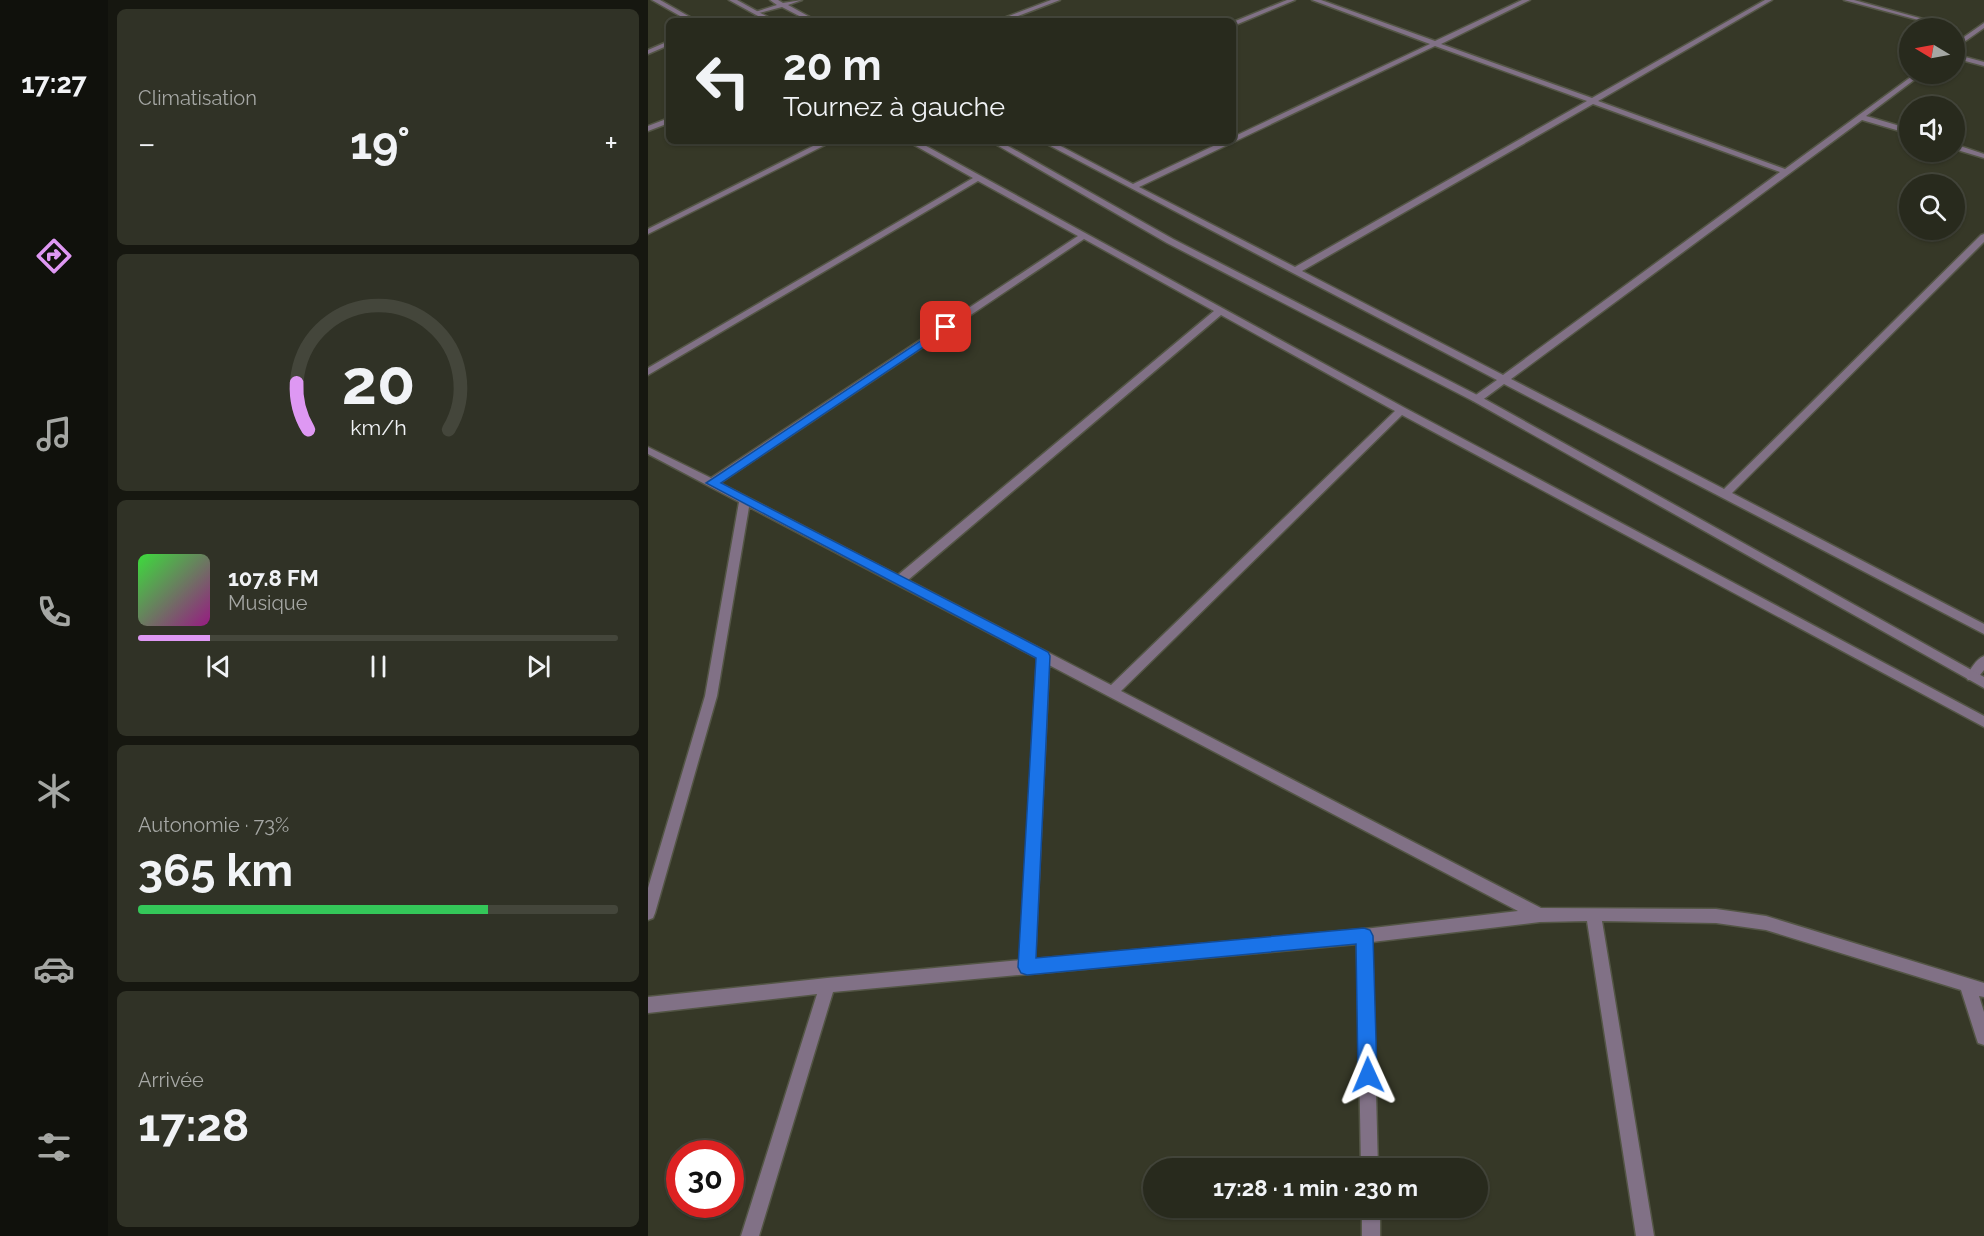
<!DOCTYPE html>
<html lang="fr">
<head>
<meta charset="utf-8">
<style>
	:root { --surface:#282a1d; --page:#303226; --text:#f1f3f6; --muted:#a5a7a4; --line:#44463b; --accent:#de98f3 }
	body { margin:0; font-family:Raleway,sans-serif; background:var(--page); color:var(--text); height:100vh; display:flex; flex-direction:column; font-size:22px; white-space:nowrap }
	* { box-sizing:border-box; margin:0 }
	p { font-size:20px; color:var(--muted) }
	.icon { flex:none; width:33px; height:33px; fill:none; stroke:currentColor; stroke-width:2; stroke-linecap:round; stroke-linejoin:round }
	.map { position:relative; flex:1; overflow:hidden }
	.sheet { display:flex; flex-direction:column; gap:9px; padding:9px; background:#161710; width:540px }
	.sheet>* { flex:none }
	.guide { position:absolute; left:18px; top:18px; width:570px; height:126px; border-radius:9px; box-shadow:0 2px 4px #0004,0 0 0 2px var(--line); background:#282a1d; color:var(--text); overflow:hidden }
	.needle { width:39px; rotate:280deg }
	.controls { position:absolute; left:1251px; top:18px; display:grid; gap:12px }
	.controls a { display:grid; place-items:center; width:66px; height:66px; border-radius:50%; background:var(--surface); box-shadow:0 2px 4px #0004,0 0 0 2px var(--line); font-size:30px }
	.speed { position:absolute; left:18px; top:1140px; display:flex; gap:12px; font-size:30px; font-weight:700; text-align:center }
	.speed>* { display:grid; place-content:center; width:78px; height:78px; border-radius:50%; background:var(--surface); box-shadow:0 2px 4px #0004,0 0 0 2px var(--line); line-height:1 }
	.speed .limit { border:9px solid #d22; background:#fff; color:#111 }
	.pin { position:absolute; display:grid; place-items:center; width:51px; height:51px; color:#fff; margin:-26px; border-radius:12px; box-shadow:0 3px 9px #0006 }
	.me { position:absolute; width:66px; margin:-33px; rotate:359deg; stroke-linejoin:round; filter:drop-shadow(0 0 4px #0008) }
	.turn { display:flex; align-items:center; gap:21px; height:126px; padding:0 18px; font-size:27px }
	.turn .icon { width:78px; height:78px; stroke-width:2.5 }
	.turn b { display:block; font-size:42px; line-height:51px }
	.big { font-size:45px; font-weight:700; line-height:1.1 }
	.sheet .widget { flex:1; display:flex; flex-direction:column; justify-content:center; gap:9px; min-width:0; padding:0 21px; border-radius:9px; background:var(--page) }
	.sheet .dial { align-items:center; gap:0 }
	.dial svg { height:156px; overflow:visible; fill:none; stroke:var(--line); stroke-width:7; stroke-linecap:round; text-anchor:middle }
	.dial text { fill:var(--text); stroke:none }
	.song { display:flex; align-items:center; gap:18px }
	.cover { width:72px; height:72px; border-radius:9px; background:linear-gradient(135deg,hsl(120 70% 55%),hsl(310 70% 35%)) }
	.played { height:6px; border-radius:3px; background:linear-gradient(90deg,var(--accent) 15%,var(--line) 15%) }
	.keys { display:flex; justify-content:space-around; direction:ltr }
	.heat { display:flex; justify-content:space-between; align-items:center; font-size:33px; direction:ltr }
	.charge { height:9px; border-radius:4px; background:linear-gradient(90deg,#34c759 73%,var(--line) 0) }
	.trip { position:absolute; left:495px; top:1158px; width:345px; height:60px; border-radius:30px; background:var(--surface); box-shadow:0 2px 4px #0004,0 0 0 2px var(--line); font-weight:700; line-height:60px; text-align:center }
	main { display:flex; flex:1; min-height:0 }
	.menu { display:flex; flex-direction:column; width:108px; justify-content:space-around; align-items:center; background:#10110c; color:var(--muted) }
	.menu .icon { width:42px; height:42px }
	.menu .on { color:var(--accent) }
	.menu b { font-size:27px; color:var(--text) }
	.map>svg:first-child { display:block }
</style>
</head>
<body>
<main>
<nav class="menu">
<b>17:27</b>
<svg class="icon on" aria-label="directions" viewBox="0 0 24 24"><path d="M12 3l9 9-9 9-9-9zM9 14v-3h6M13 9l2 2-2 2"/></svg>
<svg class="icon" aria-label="music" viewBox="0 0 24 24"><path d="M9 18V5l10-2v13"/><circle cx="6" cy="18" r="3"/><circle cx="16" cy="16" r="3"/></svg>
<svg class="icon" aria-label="phone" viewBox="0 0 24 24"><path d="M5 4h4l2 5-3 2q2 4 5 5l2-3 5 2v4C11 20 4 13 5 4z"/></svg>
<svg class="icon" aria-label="climate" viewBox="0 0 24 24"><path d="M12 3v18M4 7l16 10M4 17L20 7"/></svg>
<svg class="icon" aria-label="car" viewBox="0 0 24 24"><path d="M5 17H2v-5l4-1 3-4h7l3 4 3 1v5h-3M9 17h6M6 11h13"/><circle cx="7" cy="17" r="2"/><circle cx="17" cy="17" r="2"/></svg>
<svg class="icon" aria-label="filters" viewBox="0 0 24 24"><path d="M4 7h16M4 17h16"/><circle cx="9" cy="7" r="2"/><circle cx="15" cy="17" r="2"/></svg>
</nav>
<section class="sheet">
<div class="widget"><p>Climatisation</p>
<div class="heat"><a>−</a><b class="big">19°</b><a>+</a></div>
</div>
<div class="widget dial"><svg viewBox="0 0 100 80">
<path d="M14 69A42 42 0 1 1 86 69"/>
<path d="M14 69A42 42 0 0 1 8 45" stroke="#de98f3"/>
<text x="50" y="56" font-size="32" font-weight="700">20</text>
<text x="50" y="72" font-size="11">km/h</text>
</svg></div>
<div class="widget">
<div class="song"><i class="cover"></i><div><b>107.8 FM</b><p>Musique</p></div></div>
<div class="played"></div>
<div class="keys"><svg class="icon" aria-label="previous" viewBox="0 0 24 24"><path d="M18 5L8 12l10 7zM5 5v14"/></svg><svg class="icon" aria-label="pause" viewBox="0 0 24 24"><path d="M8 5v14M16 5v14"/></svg><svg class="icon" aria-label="next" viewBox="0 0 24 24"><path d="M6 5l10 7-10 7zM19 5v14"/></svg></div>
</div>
<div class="widget"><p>Autonomie · 73%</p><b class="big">365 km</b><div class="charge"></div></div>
<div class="widget"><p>Arrivée</p><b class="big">17:28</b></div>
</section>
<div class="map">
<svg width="1336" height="1236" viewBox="0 0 1336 1236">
	<rect width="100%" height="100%" fill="#363827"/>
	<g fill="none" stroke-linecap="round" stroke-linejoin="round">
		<g stroke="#535545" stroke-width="3">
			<path id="minor" d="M4,0h8l37,21h-8z
				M122,0h8l5,3 19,-3 -14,5 29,16h-8l-27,-14 -27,7v-2l22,-7z
				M403,0h9l-55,21h-9z
				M639,0h8l-62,26v-4z
				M664,0h9l114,41 87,-41h8l-89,44 151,54 173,-98h7l-174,101 187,68 130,-95h7l-56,42 44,13v5l-48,-14 -351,259 213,110 257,-254 3,-1v8l-252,251 252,131v10l-480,-250 -23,17h-8v-4l24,-17 -456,-239h10l82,43 91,-43h9v-4l197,-93zM787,46l152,55 -292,166 -156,-80zM945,104l187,68 -277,203 -201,-104z
				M1196,0h10l102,28h-8z
				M1336,23v5l-30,21v-5z
				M21,41v4l-21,9v-4z
				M1306,54l30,8v4l-30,-8z
				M21,118v5l-21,8v-5z
				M175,141h10l-185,93v-5z
				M259,141h10l488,267 579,308v11l-582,-312 -281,276 420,217 175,1 50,7 218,67v14l-5,-1 5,16v33l-6,-2 -2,-6 -15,-47 -195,-60 -50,-7 -114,-2 52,315h-18l-49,-315 -47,1 -168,20 6,226h-17l-4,-224 -524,48 -74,244h-18l76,-242 -169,19v-16l179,-19 193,-18 17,-302 -288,-151 -32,189 -62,217 -2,5 -5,2v-32l57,-192 34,-194 -91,-48v-7l63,31 367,-242 -100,-55 -330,194v-7l325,-190zM436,239l130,72 -316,264 -178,-92zM573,315l174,96 -284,274 -203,-105zM401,665l59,31 410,215 -154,18 -329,30z
				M1306,144l30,10v4l-30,-9z
				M1336,656v14l-8,10h-8l-2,-3c4,-7 10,-18 18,-21z
				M714,1208h18v28h-18z"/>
		</g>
		<g stroke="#535545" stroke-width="3">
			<path id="tertiary" d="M81,0h8l38,21h-8z
				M342,141h9l174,98 308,158 503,280v11l-511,-287 -306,-158z"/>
		</g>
		<use href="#minor" fill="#817186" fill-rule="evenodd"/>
		<use href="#tertiary" fill="#817186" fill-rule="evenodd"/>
	</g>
	<path fill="#1a73e8" stroke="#114b97" stroke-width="1.5" d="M298,324l4,1v4l-229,154 327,169 2,4 -14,302 328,-30 6,2 3,6 4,139 -3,7 -6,3 -7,-3 -3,-7 -2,-131 -329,31 -6,-2 -3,-6 18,-309 -330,-175z"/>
</svg>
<div class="controls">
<a><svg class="needle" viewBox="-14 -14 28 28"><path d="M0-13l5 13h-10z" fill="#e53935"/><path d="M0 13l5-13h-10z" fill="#a5a7a4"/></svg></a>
<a><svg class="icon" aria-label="sound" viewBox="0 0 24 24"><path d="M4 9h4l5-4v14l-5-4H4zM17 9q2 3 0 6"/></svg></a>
<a><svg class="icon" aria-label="search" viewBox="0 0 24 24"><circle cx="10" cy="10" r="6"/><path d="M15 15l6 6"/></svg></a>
</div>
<div class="speed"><div class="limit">30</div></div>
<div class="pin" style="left:298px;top:327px;background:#d93025"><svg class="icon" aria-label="arrive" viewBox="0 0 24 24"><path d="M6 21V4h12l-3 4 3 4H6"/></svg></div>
<svg class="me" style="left:720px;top:1075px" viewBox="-20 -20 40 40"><path d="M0-17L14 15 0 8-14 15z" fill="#1a73e8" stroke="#fff" stroke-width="4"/></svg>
<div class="trip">17:28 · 1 min · 230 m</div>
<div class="guide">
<div class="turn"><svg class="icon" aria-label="left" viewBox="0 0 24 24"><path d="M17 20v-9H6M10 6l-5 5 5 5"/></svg><div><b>20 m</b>Tournez à gauche</div></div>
</div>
</div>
</main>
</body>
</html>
